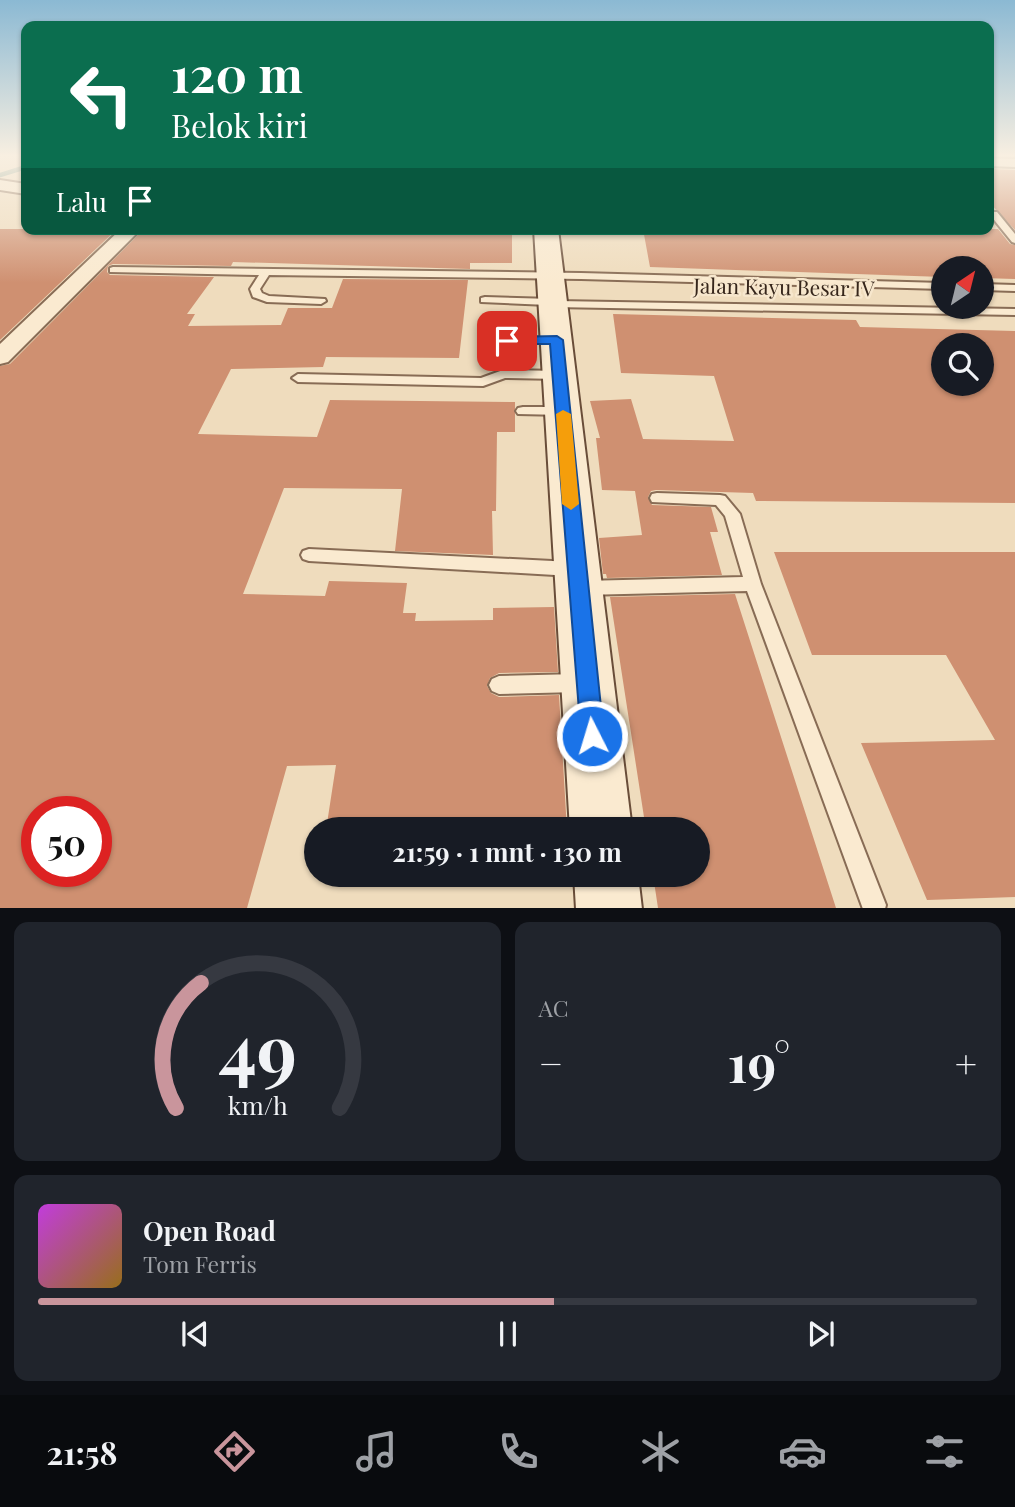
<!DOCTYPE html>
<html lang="id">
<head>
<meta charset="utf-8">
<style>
	:root { --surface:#171b24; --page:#20242c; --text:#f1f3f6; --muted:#9ea1a6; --line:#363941; --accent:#c9959c }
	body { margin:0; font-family:"Playfair Display",serif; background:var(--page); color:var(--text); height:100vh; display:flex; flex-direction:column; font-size:26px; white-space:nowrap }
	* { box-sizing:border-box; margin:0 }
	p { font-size:23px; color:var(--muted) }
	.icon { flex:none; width:38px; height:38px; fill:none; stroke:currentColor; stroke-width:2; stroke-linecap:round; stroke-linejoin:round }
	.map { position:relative; height:908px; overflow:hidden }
	.panel { display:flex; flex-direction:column; gap:14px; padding:14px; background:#0d0f14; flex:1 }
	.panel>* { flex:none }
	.hud { position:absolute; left:21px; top:21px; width:973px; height:214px; border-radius:14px; box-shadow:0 2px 5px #0004; background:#0b6e4f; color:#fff; overflow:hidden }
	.needle { width:46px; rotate:35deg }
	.fabs { position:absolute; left:931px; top:256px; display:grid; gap:14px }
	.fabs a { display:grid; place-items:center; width:63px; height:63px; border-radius:50%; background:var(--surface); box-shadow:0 2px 5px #0004; font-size:35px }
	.speed { position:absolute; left:21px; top:796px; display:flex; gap:14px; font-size:35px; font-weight:700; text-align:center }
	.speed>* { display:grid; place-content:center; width:91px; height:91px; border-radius:50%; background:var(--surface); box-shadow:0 2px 5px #0004; line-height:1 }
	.speed .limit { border:10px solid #d22; background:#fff; color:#111 }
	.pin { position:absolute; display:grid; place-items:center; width:60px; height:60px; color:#fff; margin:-30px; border-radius:14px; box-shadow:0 4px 10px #0006 }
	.me { position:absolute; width:77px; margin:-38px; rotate:355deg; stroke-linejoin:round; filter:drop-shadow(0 0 5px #0008) }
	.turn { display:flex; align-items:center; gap:24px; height:147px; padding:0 35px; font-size:32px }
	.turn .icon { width:91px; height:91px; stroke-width:2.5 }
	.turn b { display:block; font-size:49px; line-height:60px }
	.then { display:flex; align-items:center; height:66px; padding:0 35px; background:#0003; gap:14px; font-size:26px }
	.big { font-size:52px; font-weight:700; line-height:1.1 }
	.panel .widget { flex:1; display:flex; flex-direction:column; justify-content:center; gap:10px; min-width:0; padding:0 24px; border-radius:14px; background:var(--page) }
	.panel .dial { align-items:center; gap:0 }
	.dial svg { height:182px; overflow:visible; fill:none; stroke:var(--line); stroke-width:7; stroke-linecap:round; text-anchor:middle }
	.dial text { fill:var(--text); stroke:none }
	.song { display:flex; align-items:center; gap:21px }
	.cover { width:84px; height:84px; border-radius:10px; background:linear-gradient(135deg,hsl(290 70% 55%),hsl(40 70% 35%)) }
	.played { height:7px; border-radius:4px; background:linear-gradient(90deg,var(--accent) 55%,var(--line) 55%) }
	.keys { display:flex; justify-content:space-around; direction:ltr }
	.heat { display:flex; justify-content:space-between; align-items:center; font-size:38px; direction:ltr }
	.panel .tiles { flex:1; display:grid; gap:14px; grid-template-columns:1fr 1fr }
	.widget:last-child { grid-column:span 2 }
	.trip { position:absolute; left:304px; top:817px; width:406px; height:70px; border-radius:35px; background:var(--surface); box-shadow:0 2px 5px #0004; font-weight:700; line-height:70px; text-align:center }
	.dock { display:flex; height:112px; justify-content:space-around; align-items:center; background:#090b0e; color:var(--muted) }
	.dock .icon { width:49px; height:49px }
	.dock .active { color:var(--accent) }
	.dock b { font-size:32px; color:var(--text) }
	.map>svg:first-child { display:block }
</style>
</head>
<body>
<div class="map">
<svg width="1015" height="909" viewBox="0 0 1015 909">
	<rect width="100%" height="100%" fill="#efdcbd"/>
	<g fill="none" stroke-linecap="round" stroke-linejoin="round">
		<path stroke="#688e81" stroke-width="4.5" d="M0,175l26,-8"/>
	</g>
	<path fill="#cf9071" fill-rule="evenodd" d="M989,169l26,1v60l-26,-28z
		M0,229h117l-117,111z
		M144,229h368v34h-42v6l-237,-7 -2,4 -118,-2 -5,2 -1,6 3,3 104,2 -27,37h8l-7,12 93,-1 7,-17h44l11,-29 125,1 -9,78 -133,-1 -3,10 -92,2 -33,65 119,3 13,-37 185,2v30h-18l-1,79h-4l1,44 -98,-4 7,-62 -118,-1 -41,106 82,2 4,-15 78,2 -4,30h13l-1,8 78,-1v-12l61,-1 4,65 -59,1 -9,5 -3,8 4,7 8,4 60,-2 8,135h-241l10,-65 -49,1 -40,142h-247v-542l10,-2zM37,812h59v60h-59z
		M643,229h355l12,15 5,1v34l-33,-1v-10h-39v9l-293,-10z
		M613,314l243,6 4,7 155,4v172l-259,-2 -3,-8 -97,-3 -5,1 -3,6 4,8 59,2 7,25h-8l12,43 -115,3 -1,-4h-3l-4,-36 43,-3 -7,-44 -33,-1 -6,-52h4l-10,-37 41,-2 12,40 91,2 -20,-65 -93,-3zM943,345h39v38h-39z
		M774,552h241v345l-88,3 -66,-157 134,-3 -49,-85h-134z
		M735,594l101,314h-178l-5,-33h45v-45h-52l-36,-233z"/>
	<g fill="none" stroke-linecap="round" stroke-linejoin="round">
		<g stroke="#886c55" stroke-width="4">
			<path id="lane" d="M991,212h6l18,22v9l-3,-1 -21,-26z
				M113,267l468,6 362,10v6l-362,-10 -312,-4 -9,14 2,4 7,3 56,3 1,2 -5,3 -54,-2 -14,-5 -3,-8 9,-14 -149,-3v-4z
				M982,284l33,1v6l-33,-1z
				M485,297l67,2 5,2 458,8v6l-462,-8 -5,-2 -67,-3v-4z
				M557,337l4,1v4l-54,2 -6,-3 6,-3z
				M503,370l56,1 6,4 -6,4 -54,-1 -22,8 -185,-4 -6,-4 6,-4 183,4z
				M523,407h40l7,4 -7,4 -45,-1 -2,-3 2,-3z
				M657,493l63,2 5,1 15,18 21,70 125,321 -1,4h-22l-116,-318 -164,4 -6,-2 -2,-5 2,-5 6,-2 160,-4 -18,-61 -9,-11 -64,-3 -2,-4 2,-4z
				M309,549l263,13 6,2 2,5 -2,5 -6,2 -263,-15 -6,-2 -2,-4 2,-4z
				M578,674l7,3 3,6 -3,6 -7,3 -79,2 -7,-3 -3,-6 3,-6 7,-3z"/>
		</g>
		<g stroke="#886c55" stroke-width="4">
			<path id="street" d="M989,158l26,1v8l-26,-1z
				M0,180l26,4v10l-26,-4z
				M121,229h20l-133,133 -8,2v-20z"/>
		</g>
		<g stroke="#694d39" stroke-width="4">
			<path id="secondary" d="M534,229h24l74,601h-62z
				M574,875h64l4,34h-66z"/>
		</g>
		<use href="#lane" fill="#faead0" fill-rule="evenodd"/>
		<use href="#street" fill="#faead0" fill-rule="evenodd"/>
		<use href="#secondary" fill="#faead0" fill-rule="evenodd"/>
	</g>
	<linearGradient id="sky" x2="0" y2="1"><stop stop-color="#8bb9d3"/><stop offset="0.55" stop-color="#f8efe1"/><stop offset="1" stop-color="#f8efe1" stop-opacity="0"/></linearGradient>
	<rect width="1015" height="283" fill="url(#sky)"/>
	<path fill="#1a73e8" stroke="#114b97" stroke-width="2" d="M557,336l6,4 41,396 -3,8 -9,4 -8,-4 -3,-8 -31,-392h-43l-7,-3 7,-4z"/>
	<path fill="#f59e0b" d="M563,410l8,4 8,90 -8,6 -9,-6 -6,-90z"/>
	<g text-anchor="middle" stroke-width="5" stroke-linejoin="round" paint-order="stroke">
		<g font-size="21" fill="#36261b" stroke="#f7e7cd">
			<text transform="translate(784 288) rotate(1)" y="7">Jalan Kayu Besar IV</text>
		</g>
	</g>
</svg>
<div class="fabs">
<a><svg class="needle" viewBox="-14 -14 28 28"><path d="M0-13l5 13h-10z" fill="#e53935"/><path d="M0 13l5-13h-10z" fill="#9ea1a6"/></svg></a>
<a><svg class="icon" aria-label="search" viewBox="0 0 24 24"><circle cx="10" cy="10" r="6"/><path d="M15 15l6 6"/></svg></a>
</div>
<div class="speed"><div class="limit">50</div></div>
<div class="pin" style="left:507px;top:341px;background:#d93025"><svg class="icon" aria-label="arrive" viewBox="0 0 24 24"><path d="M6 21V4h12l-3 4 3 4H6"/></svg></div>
<svg class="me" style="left:592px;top:736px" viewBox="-20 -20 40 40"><circle r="17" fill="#1a73e8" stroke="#fff" stroke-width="3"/><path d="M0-11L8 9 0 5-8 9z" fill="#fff"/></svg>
<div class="trip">21:59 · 1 mnt · 130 m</div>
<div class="hud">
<div class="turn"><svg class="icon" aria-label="left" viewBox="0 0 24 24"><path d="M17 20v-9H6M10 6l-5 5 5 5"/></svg><div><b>120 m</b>Belok kiri</div></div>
<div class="then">Lalu<svg class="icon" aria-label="arrive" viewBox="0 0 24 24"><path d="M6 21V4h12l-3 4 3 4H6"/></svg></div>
</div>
</div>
<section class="panel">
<div class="tiles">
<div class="widget dial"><svg viewBox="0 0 100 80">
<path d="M14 69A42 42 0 1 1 86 69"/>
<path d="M14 69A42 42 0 0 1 25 14" stroke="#c9959c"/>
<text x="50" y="56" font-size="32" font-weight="700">49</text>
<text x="50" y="72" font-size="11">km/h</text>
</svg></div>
<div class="widget"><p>AC</p>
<div class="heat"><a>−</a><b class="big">19°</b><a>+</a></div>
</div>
<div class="widget">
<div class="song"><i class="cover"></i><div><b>Open Road</b><p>Tom Ferris</p></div></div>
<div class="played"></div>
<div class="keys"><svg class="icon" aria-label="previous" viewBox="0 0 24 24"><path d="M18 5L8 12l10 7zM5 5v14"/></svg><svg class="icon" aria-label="pause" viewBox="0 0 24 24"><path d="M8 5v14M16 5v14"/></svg><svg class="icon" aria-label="next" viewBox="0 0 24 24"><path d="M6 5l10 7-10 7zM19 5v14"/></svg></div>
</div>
</div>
</section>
<nav class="dock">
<b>21:58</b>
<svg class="icon active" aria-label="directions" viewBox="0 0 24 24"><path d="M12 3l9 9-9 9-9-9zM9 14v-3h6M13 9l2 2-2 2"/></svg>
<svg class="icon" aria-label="music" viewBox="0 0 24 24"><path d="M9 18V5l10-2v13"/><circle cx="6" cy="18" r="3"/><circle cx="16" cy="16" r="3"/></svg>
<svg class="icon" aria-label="phone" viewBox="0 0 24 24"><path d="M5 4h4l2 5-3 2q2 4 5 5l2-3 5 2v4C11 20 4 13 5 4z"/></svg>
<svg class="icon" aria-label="climate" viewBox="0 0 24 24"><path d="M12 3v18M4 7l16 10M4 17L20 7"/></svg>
<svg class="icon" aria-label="car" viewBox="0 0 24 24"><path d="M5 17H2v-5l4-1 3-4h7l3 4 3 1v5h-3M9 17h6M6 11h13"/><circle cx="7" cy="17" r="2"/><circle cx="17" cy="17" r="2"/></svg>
<svg class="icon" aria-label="filters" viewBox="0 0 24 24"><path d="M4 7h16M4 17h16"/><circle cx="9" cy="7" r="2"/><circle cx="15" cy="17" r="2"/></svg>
</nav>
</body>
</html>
